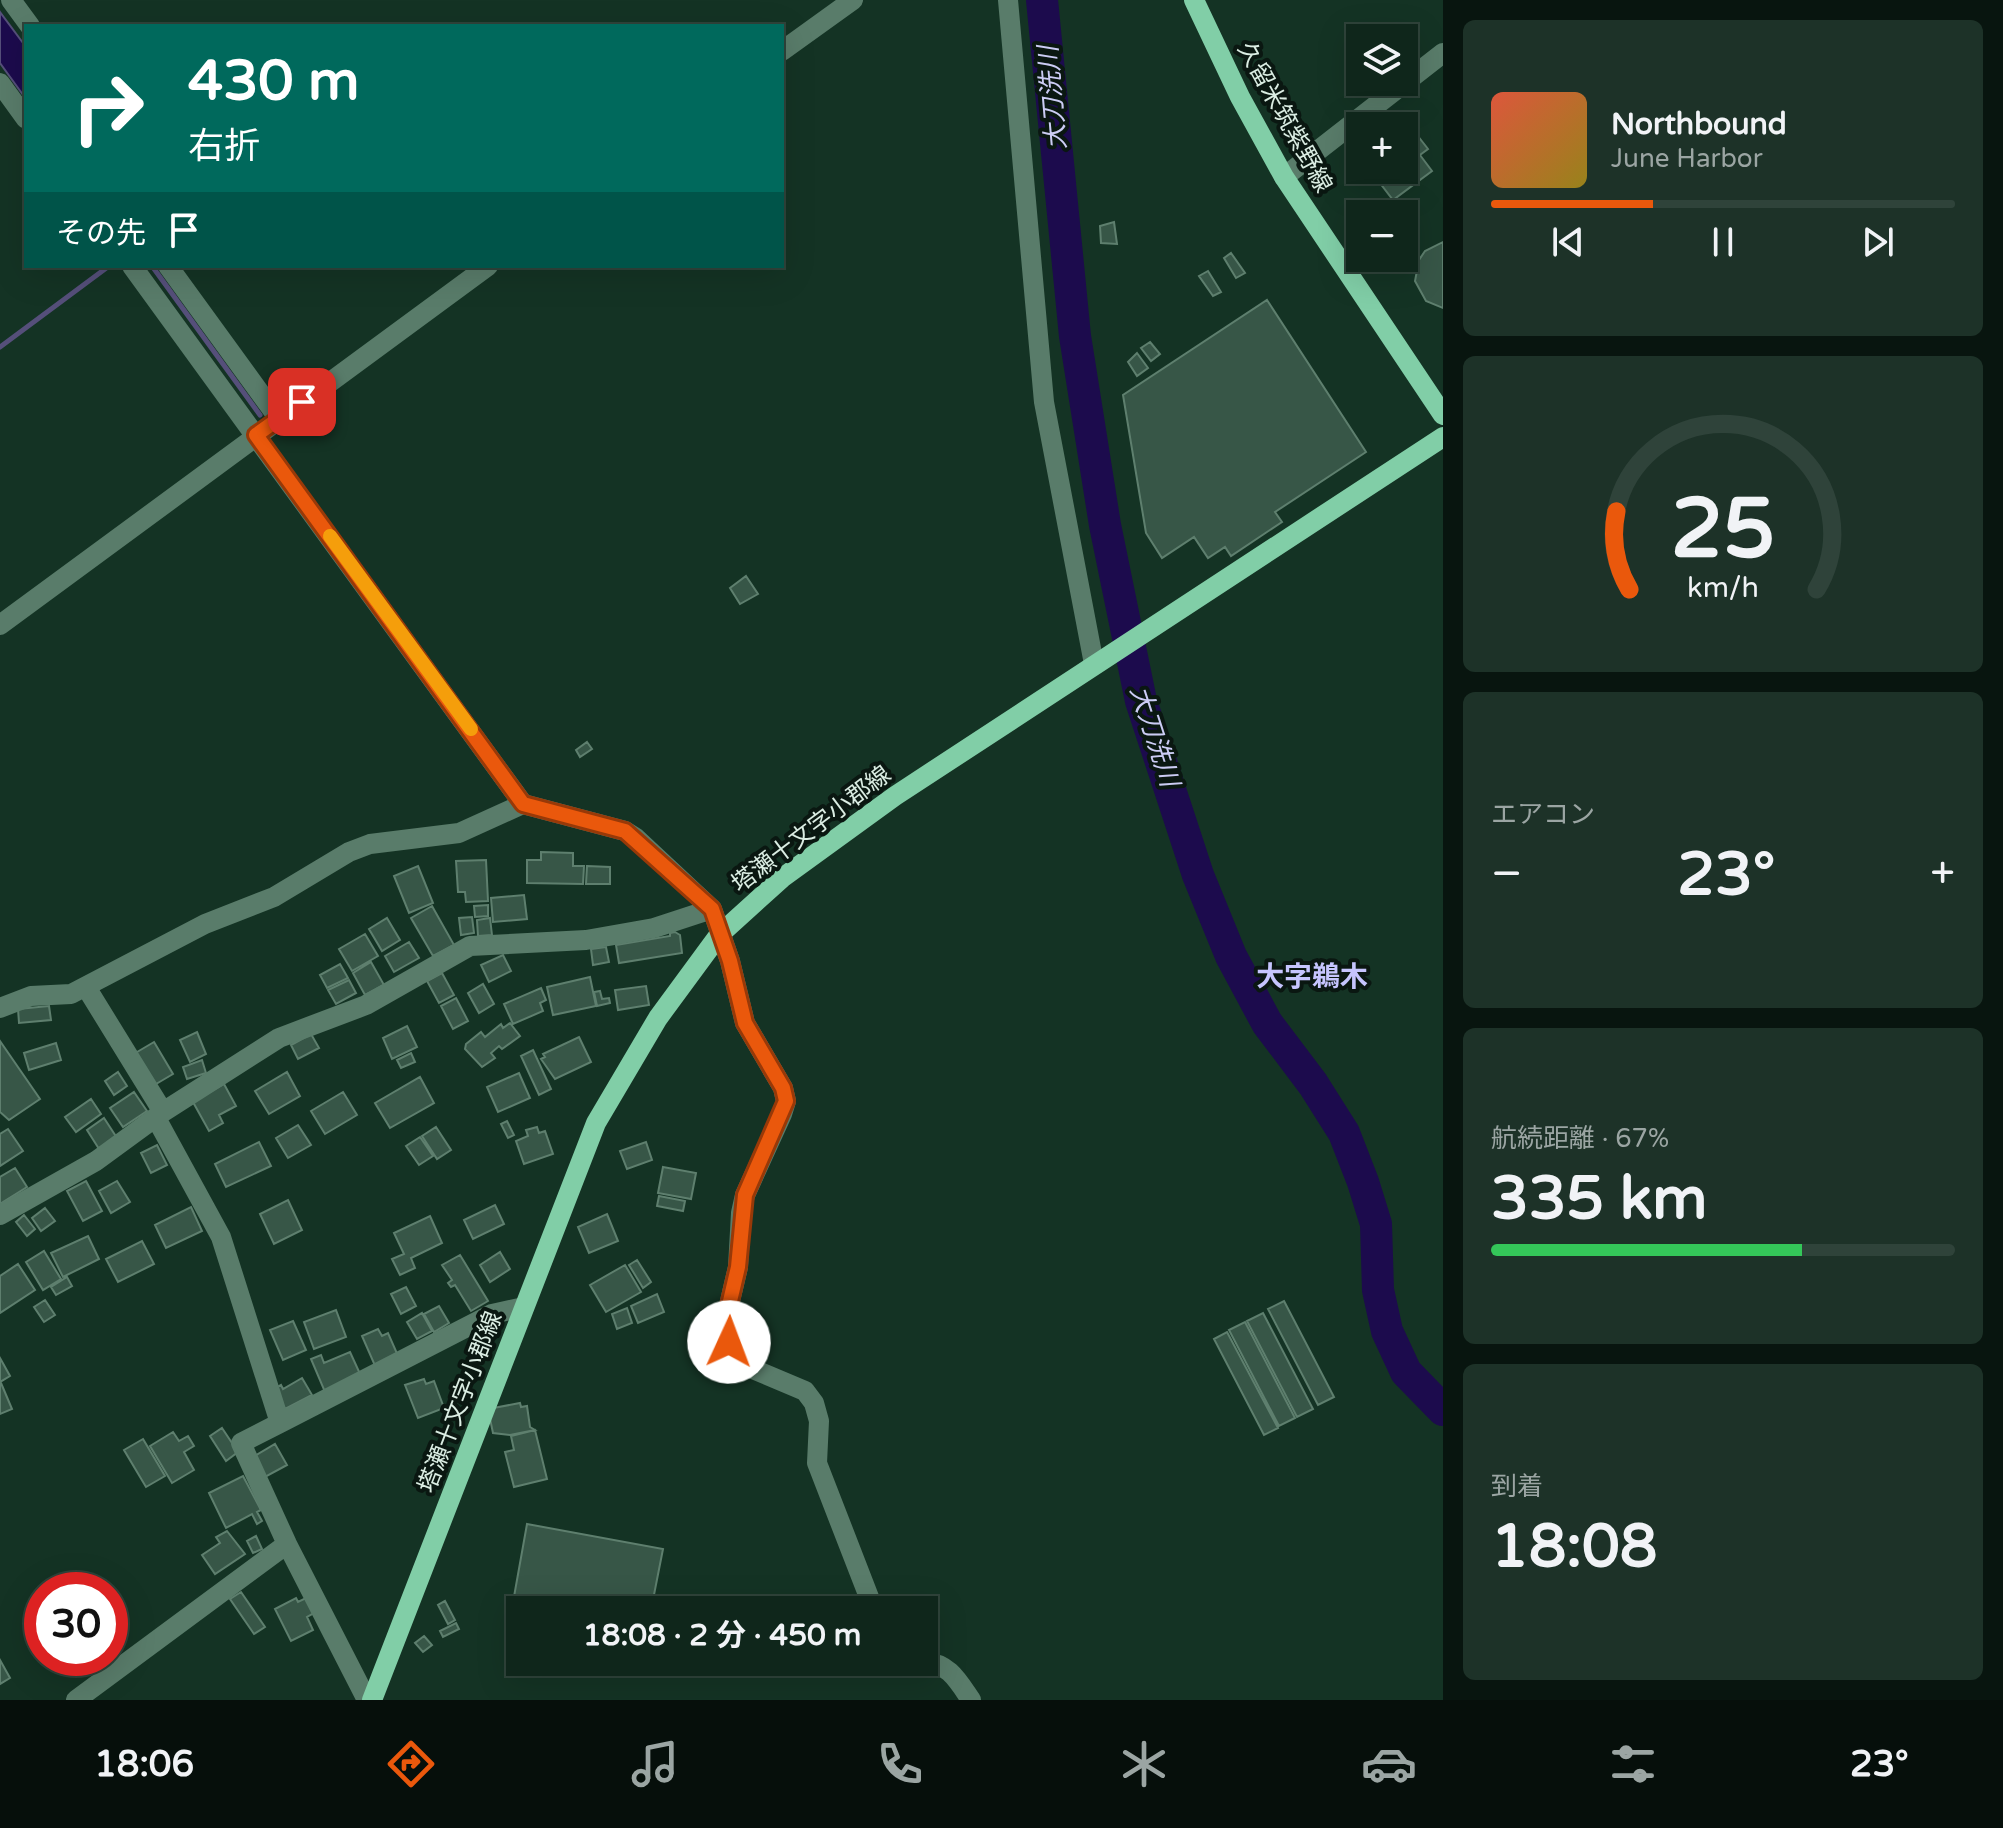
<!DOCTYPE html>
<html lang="ja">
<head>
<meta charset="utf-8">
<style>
	:root { --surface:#0f261b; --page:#1d3228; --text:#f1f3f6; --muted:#9ba5a3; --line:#2f433a; --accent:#ea580c }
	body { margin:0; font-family:"Varela Round","Noto Sans JP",sans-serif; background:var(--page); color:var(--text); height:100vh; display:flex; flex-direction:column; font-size:30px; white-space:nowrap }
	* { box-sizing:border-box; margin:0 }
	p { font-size:26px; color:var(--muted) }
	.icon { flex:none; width:44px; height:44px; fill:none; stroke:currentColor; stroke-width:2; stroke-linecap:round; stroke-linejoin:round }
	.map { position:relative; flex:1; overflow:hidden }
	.panel { display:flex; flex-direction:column; gap:20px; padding:20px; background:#08150f; width:560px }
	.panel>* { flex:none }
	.hud { position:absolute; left:24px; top:24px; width:760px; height:244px; border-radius:0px; box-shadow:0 8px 32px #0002,0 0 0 2px var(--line); background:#00695c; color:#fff; overflow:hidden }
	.fabs { position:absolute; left:1346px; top:24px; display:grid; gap:16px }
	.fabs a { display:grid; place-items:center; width:72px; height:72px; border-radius:0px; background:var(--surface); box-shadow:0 8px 32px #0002,0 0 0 2px var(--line); font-size:40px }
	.speed { position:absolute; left:24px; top:1572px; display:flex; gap:16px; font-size:40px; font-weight:700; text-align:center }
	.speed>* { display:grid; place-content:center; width:104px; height:104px; border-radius:50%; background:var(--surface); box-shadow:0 8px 32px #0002,0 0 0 2px var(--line); line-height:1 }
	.speed .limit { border:12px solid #d22; background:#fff; color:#111 }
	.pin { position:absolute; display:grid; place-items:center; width:68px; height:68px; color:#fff; margin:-34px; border-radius:16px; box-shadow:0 4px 12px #0006 }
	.me { position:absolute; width:88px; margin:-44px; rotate:2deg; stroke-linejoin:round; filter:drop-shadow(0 0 6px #0008) }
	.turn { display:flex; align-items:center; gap:28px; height:168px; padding:0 32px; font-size:36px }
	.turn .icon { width:104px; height:104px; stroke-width:2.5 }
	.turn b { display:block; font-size:56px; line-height:68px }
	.then { display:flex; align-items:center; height:76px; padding:0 32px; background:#0003; gap:16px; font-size:30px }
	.big { font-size:60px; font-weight:700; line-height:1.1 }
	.panel .card { flex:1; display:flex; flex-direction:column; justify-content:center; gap:12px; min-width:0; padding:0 28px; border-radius:12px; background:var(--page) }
	.panel .dial { align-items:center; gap:0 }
	.dial svg { height:208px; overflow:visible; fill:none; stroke:var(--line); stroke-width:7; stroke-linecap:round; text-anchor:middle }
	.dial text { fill:var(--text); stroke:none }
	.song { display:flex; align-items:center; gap:24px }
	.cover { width:96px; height:96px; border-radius:12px; background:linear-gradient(135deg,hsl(10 70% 55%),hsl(50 70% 35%)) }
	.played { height:8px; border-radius:4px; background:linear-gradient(90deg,var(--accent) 35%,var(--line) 35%) }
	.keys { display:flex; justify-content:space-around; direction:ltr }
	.heat { display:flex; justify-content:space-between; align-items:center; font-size:44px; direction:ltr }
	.charge { height:12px; border-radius:6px; background:linear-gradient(90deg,#34c759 67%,var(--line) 0) }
	.trip { position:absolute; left:506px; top:1596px; width:432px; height:80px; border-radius:0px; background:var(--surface); box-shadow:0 8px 32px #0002,0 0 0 2px var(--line); font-weight:700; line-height:80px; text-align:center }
	.menu { display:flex; height:128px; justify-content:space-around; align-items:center; background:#060f0b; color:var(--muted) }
	.menu .icon { width:56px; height:56px }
	.menu .active { color:var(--accent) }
	.menu b { font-size:36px; color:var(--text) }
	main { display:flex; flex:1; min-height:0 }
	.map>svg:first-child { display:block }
</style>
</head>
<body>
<main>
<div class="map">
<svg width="1443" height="1700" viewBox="0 0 1443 1700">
	<rect width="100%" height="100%" fill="#143324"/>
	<path fill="#1c0b4d" stroke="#554f7a" stroke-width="2" d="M0,12l26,35v52l-26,-36z"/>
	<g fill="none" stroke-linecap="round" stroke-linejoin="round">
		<path stroke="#554f7a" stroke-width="5" d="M152,266l108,149
			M0,347l109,-81"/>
		<path stroke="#1c0b4d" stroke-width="32" d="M1042,0l33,336 30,189 36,176 57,174 33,81 36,67 46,61 31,49 19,49 13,42 2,66 9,41 19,41 37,38"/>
	</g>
	<path fill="#375647" stroke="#5e7f6e" stroke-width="2" d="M1414,131l14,18 -8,6 12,16 -39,29 -23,-30h34v-31z
		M1114,222l3,22 -16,-1 -1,-17z
		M1443,242v66l-17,-7 -11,-20 4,-21 6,-9z
		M1231,253l14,20 -9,5 -12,-20z
		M1208,271l13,21 -8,4 -14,-20z
		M1267,300l99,152 -91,60 7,10 -51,34 -6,-9 -17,11 -14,-21 -32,21 -16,-25 -23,-138z
		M1150,342l10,12 -9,7 -10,-13z
		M1137,353l11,15 -11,8 -9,-14z
		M746,576l12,18 -18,10 -10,-16z
		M587,742l5,7 -12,8 -4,-7z
		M541,852l32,1v13h11l-1,18 -56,-1v-23h14z
		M486,860l2,41 -22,1 -1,-10h-7l-2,-31z
		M418,866l15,37 -24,10 -15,-37z
		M587,866l23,1v17h-24z
		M524,895l3,24 -34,3 -2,-24z
		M488,905v11l-13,1 -1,-11z
		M432,906l22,39 -21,11 -22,-38z
		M472,917l2,16 -13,2 -2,-17z
		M387,918l13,22 -18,11 -13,-22z
		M490,918l2,17 -14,1 -1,-16z
		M675,932l5,3 2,18 -63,10 -3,-18 54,-9v-3z
		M365,934l13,22 -26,15 -13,-22z
		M409,942l10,16 -25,14 -9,-16z
		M606,947l3,15 -16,3 -2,-16z
		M503,955l8,16 -22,11 -8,-17z
		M371,962l13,23 -19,10 -12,-22z
		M340,964l8,14 -21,10 -7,-13z
		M442,973l12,22 -15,8 -12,-22z
		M590,977l6,29 -43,9 -6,-28z
		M349,980l7,13 -20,11 -8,-14z
		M483,984l11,20 -15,9 -11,-20z
		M646,986l3,19 -31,5 -3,-20z
		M541,988l5,12 -6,3 3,8 -30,13 -9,-20z
		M600,991l2,8 7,-1 1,5 -13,3 -3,-14z
		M456,998l12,23 -15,8 -12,-23z
		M49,1006l2,14 -32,3 -1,-14z
		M510,1023l10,13 -18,13 -3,-3 -8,7 4,5 -13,9 -17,-18 1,-5 15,-12 4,5 16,-13 2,4z
		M407,1026l10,21 -25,12 -9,-21z
		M197,1032l9,22 -16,8 -10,-22z
		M311,1034l8,14 -21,11 -7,-14z
		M579,1037l12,25 -36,17 -14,-20 4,-2 -2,-3z
		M0,1041l40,58 -31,21 -9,-8z
		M154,1042l19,32 -22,13 -19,-32z
		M56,1043l5,17 -32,10 -5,-17z
		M533,1050l18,39 -12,6 -18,-39z
		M411,1053l4,9 -14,6 -4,-8z
		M202,1060l4,13 -19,6 -4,-12z
		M118,1072l9,14 -13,9 -9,-14z
		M287,1072l13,24 -31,18 -14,-23z
		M519,1073l11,25 -32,14 -11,-25z
		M420,1077l14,26 -44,25 -15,-25z
		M224,1084l12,22 -17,9 4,8 -14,8 -16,-29z
		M134,1092l13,19 -24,16 -13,-19z
		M343,1092l14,23 -32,19 -14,-23z
		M91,1099l10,15 -25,18 -11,-15z
		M104,1118l13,20 -18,11 -12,-19z
		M507,1121l7,14 -6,3 -7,-14z
		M298,1125l13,20 -23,13 -12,-20z
		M436,1127l15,23 -14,9 -15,-23z
		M537,1127l2,6 6,-2 8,23 -29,10 -8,-23 12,-5 -2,-6z
		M8,1129l15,22 -23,15v-32z
		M420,1137l13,19 -14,9 -13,-19z
		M259,1142l12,24 -45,21 -11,-23z
		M646,1142l6,18 -25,9 -7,-18z
		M157,1145l10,20 -16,8 -10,-20z
		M663,1167l33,6 -5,26 -33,-6z
		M15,1168l12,19 -27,17v-27z
		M86,1181l16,30 -19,10 -16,-30z
		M117,1181l13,21 -19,11 -12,-22z
		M659,1196l26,5 -2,10 -26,-5z
		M288,1200l14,30 -28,14 -14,-30z
		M495,1205l9,19 -31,15 -9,-19z
		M191,1207l11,24 -36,17 -11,-23z
		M45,1208l10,13 -14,10 -9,-13z
		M607,1214l11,27 -29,12 -11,-26z
		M24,1215l11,14 -8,7 -11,-14z
		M430,1216l12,27 -31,15 4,10 -15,7 -8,-16 12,-5 -10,-21z
		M88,1236l11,23 -36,18 -12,-24z
		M142,1241l12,23 -36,18 -12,-23z
		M44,1251l17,28 -18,11 -17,-28z
		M500,1252l10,17 -20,13 -10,-17z
		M460,1255l28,46 -17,10 -16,-26 -4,2 -3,-4 4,-3 -10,-15z
		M637,1260l14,22 -8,6 -14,-23z
		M18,1264l17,26 -35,23v-37z
		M625,1265l16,27 -35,20 -16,-27z
		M67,1277l5,9 -16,9 -5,-8z
		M406,1287l10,19 -15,8 -10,-20z
		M657,1294l7,18 -26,11 -7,-17z
		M45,1300l10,15 -11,7 -10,-15z
		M1284,1301l50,96 -16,8 -50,-96z
		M439,1306l10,17 -15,9 -10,-18z
		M627,1308l5,15 -15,6 -5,-15z
		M336,1310l10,27 -32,12 -10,-27z
		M422,1313l10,18 -15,8 -10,-17z
		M1263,1313l50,96 -16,8 -50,-96z
		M293,1321l13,29 -23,10 -13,-30z
		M1245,1322l50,96 -16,8 -50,-96z
		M378,1329l4,7 6,-3 11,25 -23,10 -14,-32z
		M1227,1332l51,96 -14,7 -50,-96z
		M350,1352l11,24 -36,16 -14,-33 10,-4 3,8z
		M0,1358l10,18 -10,6z
		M302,1378l10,17 -27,14 -11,-20 7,-4 2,4z
		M424,1379l2,5 8,-3 10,27 -26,10 -13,-33z
		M1,1383l11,26 -12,5v-30z
		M520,1403l1,4 6,-1 3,21 5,3 -25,5 -17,-2 -5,-24z
		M222,1428l16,24 -12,9 -16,-25z
		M535,1430l12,49 -33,8 -9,-35 9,-2 -3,-14z
		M173,1432l6,9 9,-5 6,10 -10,6 10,18 -22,13 -22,-37z
		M143,1439l22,37 -19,11 -22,-37z
		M275,1444l12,21 -22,12 -12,-20z
		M243,1476l18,34 -4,2 5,9 -5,3 -5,-10 -26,14 -17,-35z
		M527,1524l136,25 -12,61h-131v11l-10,-2z
		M227,1531l18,23 -30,20 -13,-19 18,-12 -4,-6z
		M256,1536l6,13 -9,4 -6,-12z
		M241,1592l24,35 -11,7 -24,-35z
		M296,1598l2,4 8,-4 8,15 -7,4 6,13 -22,11 -16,-32z
		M445,1601l10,19 -7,4 -10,-19z
		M456,1623l3,6 -16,8 -3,-6z
		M424,1636l8,9 -9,7 -8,-9z
		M0,1660l10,18 -10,6z"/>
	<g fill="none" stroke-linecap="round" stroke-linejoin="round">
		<path stroke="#597c6a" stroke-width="20" d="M11,0l19,26
			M1008,0l36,402 50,262
			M782,51l71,-51
			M0,83l26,36
			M1284,177l159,-124
			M132,266l391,538
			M168,266l111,153
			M0,625l488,-359
			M86,987l77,125
			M0,1008l31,-12 40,-2 134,-70 69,-27 75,-45 21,-8 89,-11 64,-29 102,27 11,7 76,71 18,52 15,62 38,65 3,13 -4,13 -37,81 -4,18 -3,54 -11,47 2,28 7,16 12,9 57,24 9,12 5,18 -2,42 57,147
			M156,1118l65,119 59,186 -39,20 46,101 80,156
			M0,1215l96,-54 67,-49 116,-74 87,-33 104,-59 116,-6 68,-12 58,-19
			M280,1423l212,-109 32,-7
			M924,1662c25,1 34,19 47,38
			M76,1700l211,-156"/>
		<path stroke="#81cea7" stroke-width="20" d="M1194,0l46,97 44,80 159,238
			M372,1700l224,-577 62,-105 61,-83 63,-57 113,-82 548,-359"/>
	</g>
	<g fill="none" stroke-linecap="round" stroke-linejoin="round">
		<g stroke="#983908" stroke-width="20">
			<path id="route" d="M302,402l-46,33 267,369 102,27 87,78 18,52 15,62 38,65 3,13 -41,94 -7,72 -11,47 2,28"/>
		</g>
		<use href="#route" stroke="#ea580c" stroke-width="14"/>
		<path stroke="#f59e0b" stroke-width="14" d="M330,536l141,193"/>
	</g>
	<g text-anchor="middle" stroke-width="8" stroke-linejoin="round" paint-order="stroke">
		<g font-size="24" fill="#dbede3" stroke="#0a1711">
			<text transform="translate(1285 117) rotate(61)" y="8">久留米筑紫野線</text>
			<text transform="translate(811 829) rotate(-37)" y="8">塔瀬十文字小郡線</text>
			<text transform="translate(460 1402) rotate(-69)" y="8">塔瀬十文字小郡線</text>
		</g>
		<g font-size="26" font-style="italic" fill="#ccccf4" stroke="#0a1711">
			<text transform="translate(1052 98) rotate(-95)" y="9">大刀洗川</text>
			<text transform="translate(1155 736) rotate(72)" y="9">大刀洗川</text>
		</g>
		<g font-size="28" font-weight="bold" fill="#c6c5fe" stroke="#0a1711">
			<text x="1312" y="986">大字鵜木</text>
		</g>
	</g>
</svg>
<div class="fabs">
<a><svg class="icon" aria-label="layers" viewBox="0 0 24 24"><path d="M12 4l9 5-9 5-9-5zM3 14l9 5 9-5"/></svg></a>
<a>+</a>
<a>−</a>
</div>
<div class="speed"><div class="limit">30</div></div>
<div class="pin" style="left:302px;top:402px;background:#d93025"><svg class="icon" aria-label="arrive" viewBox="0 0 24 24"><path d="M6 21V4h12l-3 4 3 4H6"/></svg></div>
<svg class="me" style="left:729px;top:1342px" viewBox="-20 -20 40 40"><circle r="19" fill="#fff"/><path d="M0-13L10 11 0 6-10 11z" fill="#ea580c"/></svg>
<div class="trip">18:08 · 2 分 · 450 m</div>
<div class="hud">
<div class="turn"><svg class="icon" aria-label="right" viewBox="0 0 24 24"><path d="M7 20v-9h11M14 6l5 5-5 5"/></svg><div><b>430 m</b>右折</div></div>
<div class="then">その先<svg class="icon" aria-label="arrive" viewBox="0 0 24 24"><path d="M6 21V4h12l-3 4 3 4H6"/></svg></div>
</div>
</div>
<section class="panel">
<div class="card">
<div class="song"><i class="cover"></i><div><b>Northbound</b><p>June Harbor</p></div></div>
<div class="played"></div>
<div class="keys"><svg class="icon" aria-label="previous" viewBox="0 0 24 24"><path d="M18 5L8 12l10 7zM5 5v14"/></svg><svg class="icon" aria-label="pause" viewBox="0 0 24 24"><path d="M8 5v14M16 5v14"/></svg><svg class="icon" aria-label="next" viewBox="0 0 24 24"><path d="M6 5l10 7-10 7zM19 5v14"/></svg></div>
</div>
<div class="card dial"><svg viewBox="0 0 100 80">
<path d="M14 69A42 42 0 1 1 86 69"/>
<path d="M14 69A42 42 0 0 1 9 39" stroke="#ea580c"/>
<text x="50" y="56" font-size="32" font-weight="700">25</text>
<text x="50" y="72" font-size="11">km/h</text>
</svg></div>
<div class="card"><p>エアコン</p>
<div class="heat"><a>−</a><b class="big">23°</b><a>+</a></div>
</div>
<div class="card"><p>航続距離 · 67%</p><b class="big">335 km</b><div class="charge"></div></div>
<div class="card"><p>到着</p><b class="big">18:08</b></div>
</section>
</main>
<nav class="menu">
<b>18:06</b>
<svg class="icon active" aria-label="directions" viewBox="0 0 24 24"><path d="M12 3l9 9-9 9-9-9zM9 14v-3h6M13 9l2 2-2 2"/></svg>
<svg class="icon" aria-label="music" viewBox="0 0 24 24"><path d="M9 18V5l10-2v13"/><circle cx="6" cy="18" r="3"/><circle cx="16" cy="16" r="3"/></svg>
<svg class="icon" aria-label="phone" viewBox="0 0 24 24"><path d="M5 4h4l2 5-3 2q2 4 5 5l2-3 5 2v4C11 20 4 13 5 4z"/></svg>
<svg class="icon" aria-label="climate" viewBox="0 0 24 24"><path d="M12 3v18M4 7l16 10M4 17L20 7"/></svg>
<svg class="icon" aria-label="car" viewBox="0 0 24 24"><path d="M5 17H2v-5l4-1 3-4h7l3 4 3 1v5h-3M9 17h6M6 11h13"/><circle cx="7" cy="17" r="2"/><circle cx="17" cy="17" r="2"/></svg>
<svg class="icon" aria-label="filters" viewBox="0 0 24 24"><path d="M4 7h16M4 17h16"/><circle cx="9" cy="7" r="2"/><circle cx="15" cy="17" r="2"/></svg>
<b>23°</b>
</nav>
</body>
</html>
